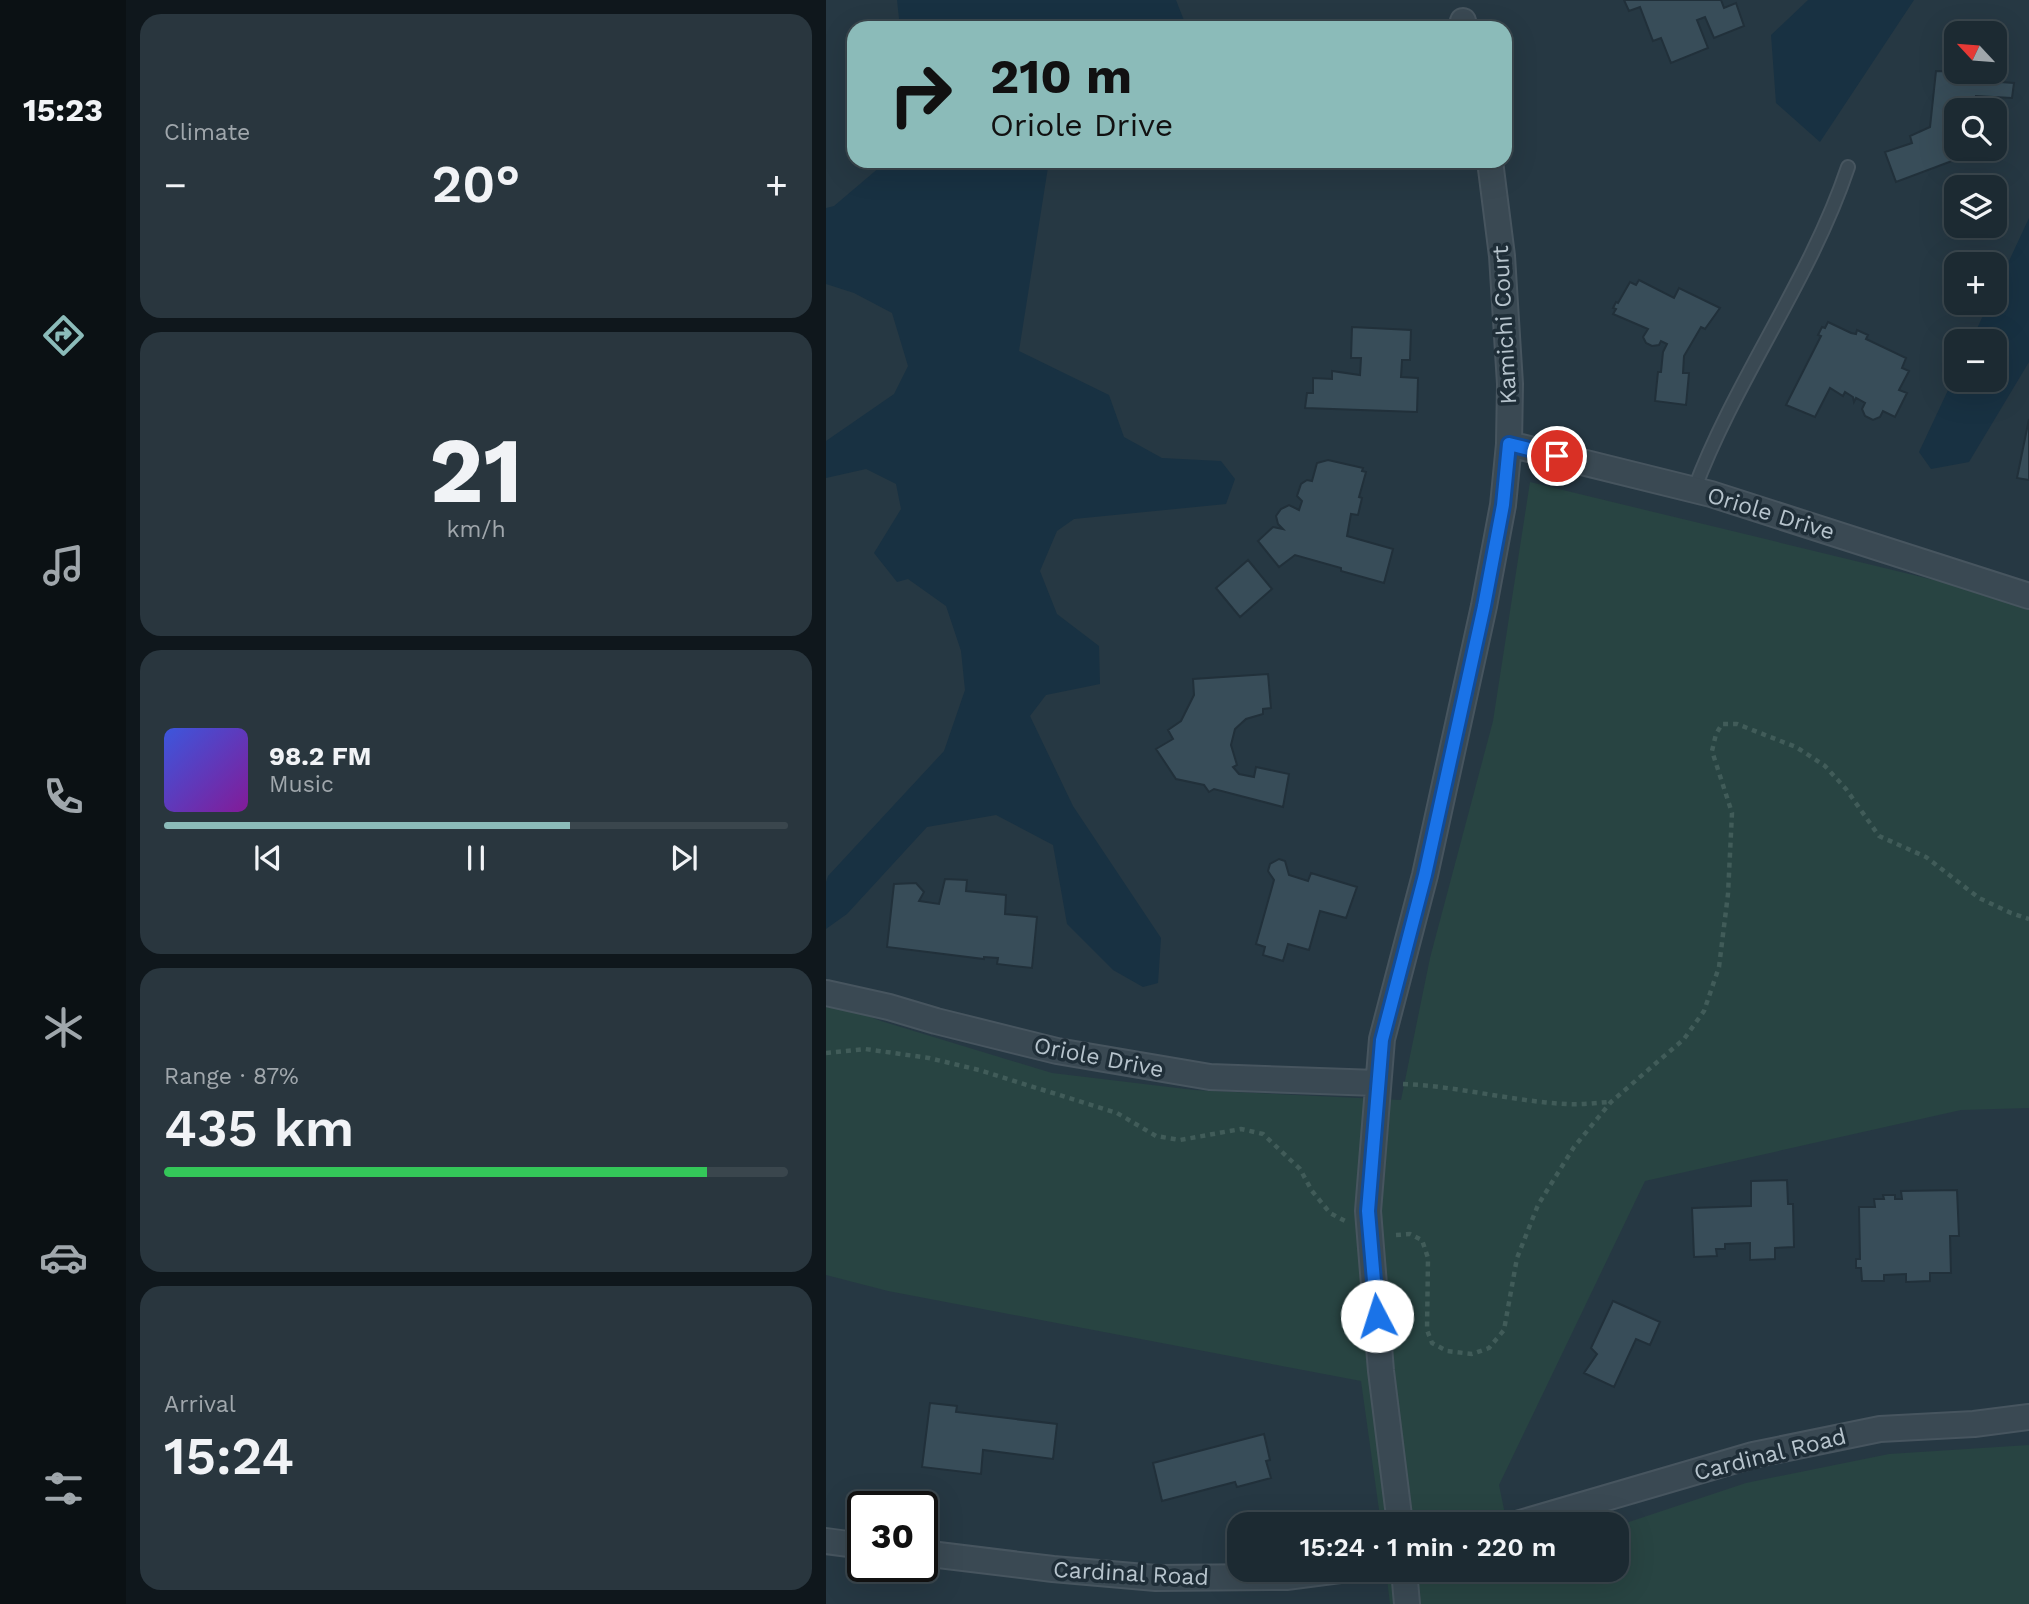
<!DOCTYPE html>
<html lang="en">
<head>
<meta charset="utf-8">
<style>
	:root { --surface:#1c2a32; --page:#29363e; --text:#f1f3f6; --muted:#a0a7ac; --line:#3a464d; --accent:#8bbbb9 }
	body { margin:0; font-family:"Work Sans",sans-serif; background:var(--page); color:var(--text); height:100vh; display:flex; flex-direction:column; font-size:26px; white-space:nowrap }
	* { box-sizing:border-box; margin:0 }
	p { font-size:23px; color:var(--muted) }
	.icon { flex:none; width:38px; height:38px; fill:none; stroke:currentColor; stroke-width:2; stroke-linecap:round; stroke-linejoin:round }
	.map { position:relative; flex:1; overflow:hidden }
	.panel { display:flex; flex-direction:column; gap:14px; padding:14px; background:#0f171c; width:700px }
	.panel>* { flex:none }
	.guide { position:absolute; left:21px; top:21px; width:665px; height:147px; border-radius:21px; box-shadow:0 7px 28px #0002,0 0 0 2px var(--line); background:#8bbbb9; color:#111; overflow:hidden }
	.needle { width:46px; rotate:296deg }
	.tools { position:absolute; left:1118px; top:21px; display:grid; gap:14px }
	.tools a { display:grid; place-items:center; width:63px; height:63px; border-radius:14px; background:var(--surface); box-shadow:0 7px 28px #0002,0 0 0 2px var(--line); font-size:35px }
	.speed { position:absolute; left:21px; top:1491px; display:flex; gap:14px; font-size:35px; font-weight:700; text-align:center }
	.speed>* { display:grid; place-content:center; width:91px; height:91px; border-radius:50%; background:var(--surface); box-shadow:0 7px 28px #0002,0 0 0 2px var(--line); line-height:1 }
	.speed .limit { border:4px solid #111; border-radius:10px; background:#fff; color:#111 }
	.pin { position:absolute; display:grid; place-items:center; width:60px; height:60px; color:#fff; margin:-30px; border:4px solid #fff; border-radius:50%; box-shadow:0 2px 7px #0007 }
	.me { position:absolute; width:77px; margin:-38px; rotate:355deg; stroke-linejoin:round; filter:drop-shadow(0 0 5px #0008) }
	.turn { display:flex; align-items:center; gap:24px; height:147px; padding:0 28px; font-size:32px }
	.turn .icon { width:91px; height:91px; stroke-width:2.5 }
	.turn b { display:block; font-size:49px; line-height:60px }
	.big { font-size:52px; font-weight:600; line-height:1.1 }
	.panel .card { flex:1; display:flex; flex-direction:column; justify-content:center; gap:10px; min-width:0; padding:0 24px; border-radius:21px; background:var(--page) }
	.panel .dial { align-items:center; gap:0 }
	.dial b { font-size:91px; line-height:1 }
	.song { display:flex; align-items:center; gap:21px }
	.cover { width:84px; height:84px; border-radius:10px; background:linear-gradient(135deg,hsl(230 70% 55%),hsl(290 70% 35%)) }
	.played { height:7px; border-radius:4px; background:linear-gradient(90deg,var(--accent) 65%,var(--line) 65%) }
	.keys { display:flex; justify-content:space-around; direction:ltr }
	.heat { display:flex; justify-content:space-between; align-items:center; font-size:38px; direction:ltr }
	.charge { height:10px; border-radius:5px; background:linear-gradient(90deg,#34c759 87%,var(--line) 0) }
	.trip { position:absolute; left:401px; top:1512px; width:402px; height:70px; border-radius:21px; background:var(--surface); box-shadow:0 7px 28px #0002,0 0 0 2px var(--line); font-weight:600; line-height:70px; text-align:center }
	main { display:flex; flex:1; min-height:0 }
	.menu { display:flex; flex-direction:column; width:126px; justify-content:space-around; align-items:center; background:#0b1114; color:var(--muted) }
	.menu .icon { width:49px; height:49px }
	.menu .active { color:var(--accent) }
	.menu b { font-size:32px; color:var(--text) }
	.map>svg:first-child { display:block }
</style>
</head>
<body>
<main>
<nav class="menu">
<b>15:23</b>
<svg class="icon active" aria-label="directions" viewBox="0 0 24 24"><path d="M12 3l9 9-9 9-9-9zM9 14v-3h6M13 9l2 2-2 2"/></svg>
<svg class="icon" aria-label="music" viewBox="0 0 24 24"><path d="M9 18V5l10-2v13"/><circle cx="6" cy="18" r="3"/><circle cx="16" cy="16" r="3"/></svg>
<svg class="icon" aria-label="phone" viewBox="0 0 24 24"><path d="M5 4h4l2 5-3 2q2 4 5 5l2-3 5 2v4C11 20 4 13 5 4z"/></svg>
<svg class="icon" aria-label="climate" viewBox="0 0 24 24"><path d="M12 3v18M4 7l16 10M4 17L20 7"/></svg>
<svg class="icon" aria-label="car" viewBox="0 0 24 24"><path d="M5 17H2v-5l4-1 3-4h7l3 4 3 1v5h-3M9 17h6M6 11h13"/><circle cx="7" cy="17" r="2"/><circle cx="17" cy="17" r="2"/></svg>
<svg class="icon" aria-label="filters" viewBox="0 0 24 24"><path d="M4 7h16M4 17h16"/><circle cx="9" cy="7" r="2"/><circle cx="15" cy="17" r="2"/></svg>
</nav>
<section class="panel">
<div class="card"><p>Climate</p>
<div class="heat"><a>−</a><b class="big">20°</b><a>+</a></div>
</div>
<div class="card dial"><b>21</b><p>km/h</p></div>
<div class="card">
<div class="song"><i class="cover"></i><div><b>98.2 FM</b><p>Music</p></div></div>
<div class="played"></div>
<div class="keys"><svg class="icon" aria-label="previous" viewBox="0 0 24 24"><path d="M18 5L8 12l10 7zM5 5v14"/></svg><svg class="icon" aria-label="pause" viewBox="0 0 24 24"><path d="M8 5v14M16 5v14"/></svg><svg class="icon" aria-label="next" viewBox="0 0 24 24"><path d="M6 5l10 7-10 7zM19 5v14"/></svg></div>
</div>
<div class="card"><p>Range · 87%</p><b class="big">435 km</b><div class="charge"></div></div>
<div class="card"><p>Arrival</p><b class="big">15:24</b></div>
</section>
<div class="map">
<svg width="1203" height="1604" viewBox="0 0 1203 1604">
	<rect width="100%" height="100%" fill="#263843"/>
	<path fill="#284442" d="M704,482l499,121v505l-68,2 -316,71 -146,304 8,39h-126l-20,-143 -473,-90 -62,-16v-275l55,21 171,52 142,17 207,10 29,-142 63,-237z
		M1203,1445v159h-639l-4,-34h231v-44l129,-43 143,-29z"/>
	<path fill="#183142" d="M71,0h279l11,28h-287z
		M982,0h106l-94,142 -44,-39 -5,-68z
		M61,161h162l-30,190 90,44 15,42 38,21 59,3 14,18 -9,25 -152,15 -17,12 -17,40 17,43 42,32 1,38 -54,11 -16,21 43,90 88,132 -3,45 -15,4 -30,-17 -46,-46 -14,-79 -57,-30 -69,12 -80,87 -21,15v-47l2,-6 116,-125 21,-61 -4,-39 -15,-45 -38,-27 -11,3 -23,-29 27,-44 -5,-25 -30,-15 -40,9v-37l68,-47 14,-28 -16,-53 -38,-20 -28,-9v-76l8,-2z
		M1203,218v144l-60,100 -38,7 -12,-17 37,-79v7h39v-39h-24l18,-38h6v-12z"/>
	<path fill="#384d59" stroke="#21303a" stroke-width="2" d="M798,0h97l3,8 12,-5 8,23 -30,12 -9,-21 -8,3 11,28 -37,15 -10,-25 -8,3 -13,-34 -11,4z
		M1169,43l8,1 -2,38 13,1 -2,15 -36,-2 -1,14h-19v39h28l-88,33 -11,-30 27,-9 -2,-7 20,-9 6,-56 59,1z
		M813,280l35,18 5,-10 41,20 -15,21 -4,-2 -17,29 -1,17h6l-3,32 -31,-4 3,-29h3l2,-20 4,-8 -6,-3 -2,4 -7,1 -6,-3 -3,-6 5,-8 -35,-15 3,-5 -3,-1 3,-6 2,1 12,-21 6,3z
		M1002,322l23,11 5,1 1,-4 11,5 -2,4 40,19 -4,10 7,3 -10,19 8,3 -12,24 -12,-6 -3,6 -7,3 -8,-4 -3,-7 3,-6 -9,-5 -2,4 -1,-5 -8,-5 -2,4 -13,-8 -15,29 -29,-12 35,-69 -3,-1 4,-8 3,1z
		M526,327l59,3 -1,30h-8l-1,17 17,1 -1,34 -112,-4 2,-15h6v-15l19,1v-8l28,4 1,-17h-10z
		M1203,419v61l-12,-2z
		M502,460l35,8 -1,3 4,1 -7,25 3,1 -4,17 -7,-1 -4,22 46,13 -9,34 -43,-12v-3l-46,-13 -16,12 -21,-26 15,-14 10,2 -5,-5 -2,-8 5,-7 8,-4 10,5 3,-9 -5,-5 4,-12 6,-4 5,1 5,-18z
		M422,560l24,29 -32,28 -24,-29z
		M442,674l3,34 -8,1v5l-17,5 -11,10 -4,16 6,20 -4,2 6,7 15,3 2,-10 33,7 -6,33 -69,-18 -5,3 -5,-7 -28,-6 -20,-30 17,-10 -5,-9 13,-9 13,-26 -1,-16z
		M453,859l6,2 4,14 19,6 3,-8 46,14 -11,31 -26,-7 -11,39 -21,-6 -5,17 -20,-6 2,-8 -9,-3 18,-64 -6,-9 2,-7z
		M119,879l22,1 -1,11 40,4 -1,19 32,3 -5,51 -35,-4 1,-6 -14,-1v2l-97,-12 7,-63 22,-1 8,9 -5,9 20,3z
		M961,1180l1,24h5l1,43 -19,1v11l-25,1v-17l-25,1v5h-9l1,7 -23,1 -2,-49 59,-2v-25z
		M1131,1190l2,46h-9l1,37h-21v8l-24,1v-8l-22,1v6h-22l-1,-13h-5v-9h4l-1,-52h16l-1,-8h10l-1,-4h12v4h7l-1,-8z
		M787,1301l47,21 -10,23 -14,-6 -22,48 -30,-14 13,-19 -6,-6z
		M104,1403l27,3 -1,6 101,12 -4,35 -70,-9 -2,24 -59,-7z
		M438,1434l6,26 -4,1 5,17 -34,9 -2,-5 -73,19 -9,-38z"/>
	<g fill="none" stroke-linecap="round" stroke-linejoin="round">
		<g stroke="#47555f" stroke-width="16">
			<path id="service" d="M868,490c42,-112 116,-210 154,-323"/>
		</g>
		<g stroke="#47555f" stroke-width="28">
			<path id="minor" d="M637,21l2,7
				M683,444l202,50 318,102
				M0,993l63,14 47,14 121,30 153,26 167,6
				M574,1524l-19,-153 -13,-160 14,-172 43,-164 59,-269 19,-101 6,-61 1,-60 -8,-128 -12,-95
				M691,1524l236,-69 127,-26 94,-5 55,-7
				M0,1541l37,5
				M96,1553l131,16 103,9 130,-1 54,-7
				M578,1570l3,34"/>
		</g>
		<path stroke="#415c59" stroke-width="4.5" stroke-dasharray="5 5" stroke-linecap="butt" d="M0,1053l39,-4 64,9 50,12 138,43 39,23 24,4 61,-11 22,5 37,35 12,22 18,22 15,8
			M577,1084c54,2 108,17 163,20 14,1 29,-1 43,-2
			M570,1235l14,-1 12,6 6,18 -1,72 5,13 15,8 25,3 17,-6 15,-18 13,-72 21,-53 36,-58 37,-45 73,-63 20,-28 15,-44 9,-73 4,-81 -20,-62 4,-17 6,-10h15l59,23 29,19 21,23 33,47 47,21 53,41 32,15 18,6"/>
		<use href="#service" stroke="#3a4953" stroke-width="12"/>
		<use href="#minor" stroke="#3a4953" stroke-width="24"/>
	</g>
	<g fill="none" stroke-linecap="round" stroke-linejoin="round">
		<g stroke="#114b97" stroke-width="18">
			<path id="route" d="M551,1316l-9,-105 14,-171 43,-165 59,-269 19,-101 6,-61 48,12"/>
		</g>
		<use href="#route" stroke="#1a73e8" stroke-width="12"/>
	</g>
	<g text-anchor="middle" stroke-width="7" stroke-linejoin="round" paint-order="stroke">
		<g font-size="23" fill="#b7c4cd" stroke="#1f2e38">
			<text transform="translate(678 325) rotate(-93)" y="8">Kamichi Court</text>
			<text transform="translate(945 513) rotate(17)" y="8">Oriole Drive</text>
			<text transform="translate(273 1057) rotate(11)" y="8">Oriole Drive</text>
			<text transform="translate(944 1454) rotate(-14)" y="8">Cardinal Road</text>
			<text transform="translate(305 1573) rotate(3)" y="8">Cardinal Road</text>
		</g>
	</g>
</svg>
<div class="tools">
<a><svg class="needle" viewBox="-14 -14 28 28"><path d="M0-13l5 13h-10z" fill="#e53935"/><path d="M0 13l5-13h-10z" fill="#a0a7ac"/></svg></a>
<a><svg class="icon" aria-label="search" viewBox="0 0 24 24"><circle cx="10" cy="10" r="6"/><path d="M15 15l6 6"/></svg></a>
<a><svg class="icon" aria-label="layers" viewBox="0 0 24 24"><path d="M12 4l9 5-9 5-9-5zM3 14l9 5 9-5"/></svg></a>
<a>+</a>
<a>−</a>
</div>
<div class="speed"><div class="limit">30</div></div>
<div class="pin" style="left:731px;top:456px;background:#d93025"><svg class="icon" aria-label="arrive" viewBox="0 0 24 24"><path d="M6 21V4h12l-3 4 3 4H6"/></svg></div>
<svg class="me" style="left:551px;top:1316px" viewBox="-20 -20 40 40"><circle r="19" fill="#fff"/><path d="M0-13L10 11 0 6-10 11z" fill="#1a73e8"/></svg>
<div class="trip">15:24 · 1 min · 220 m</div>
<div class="guide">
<div class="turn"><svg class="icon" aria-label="right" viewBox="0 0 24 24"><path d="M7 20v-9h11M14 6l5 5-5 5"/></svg><div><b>210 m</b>Oriole Drive</div></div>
</div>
</div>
</main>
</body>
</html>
